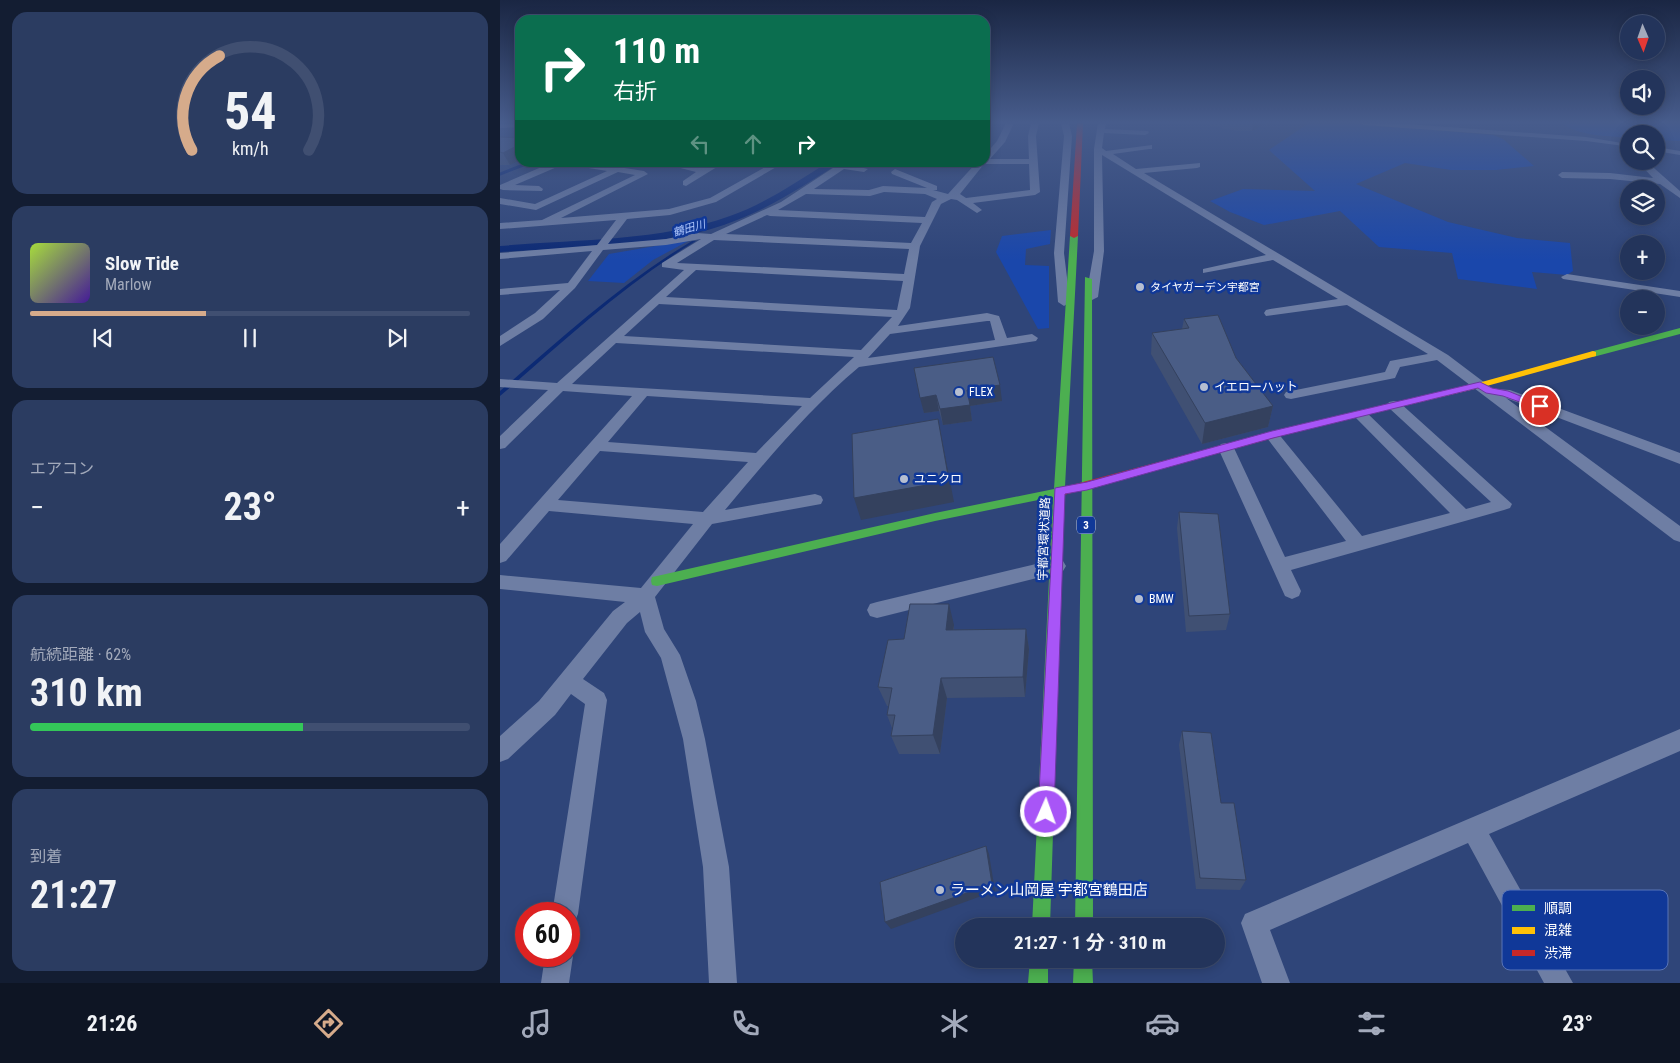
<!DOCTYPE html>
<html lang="ja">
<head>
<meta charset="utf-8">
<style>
	:root { --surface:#23345b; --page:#2b3c61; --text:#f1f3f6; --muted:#a3aabb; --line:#404f71; --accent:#d6ab8b }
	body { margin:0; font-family:"Roboto Condensed","Noto Sans JP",sans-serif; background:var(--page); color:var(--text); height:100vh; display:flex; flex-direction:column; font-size:19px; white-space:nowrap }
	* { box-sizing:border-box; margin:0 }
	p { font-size:16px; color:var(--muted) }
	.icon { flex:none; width:28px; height:28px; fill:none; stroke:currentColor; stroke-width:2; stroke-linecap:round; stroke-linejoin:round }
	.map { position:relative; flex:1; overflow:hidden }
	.details { display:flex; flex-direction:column; gap:12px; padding:12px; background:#131d32; width:500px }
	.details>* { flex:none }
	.guide { position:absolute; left:15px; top:15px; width:475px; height:152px; border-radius:15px; box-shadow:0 2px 12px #0003,0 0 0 1px var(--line); background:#0b6e4f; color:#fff; overflow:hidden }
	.needle { width:32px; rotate:178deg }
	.fabs { position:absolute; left:1120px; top:15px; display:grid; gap:10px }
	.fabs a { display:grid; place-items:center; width:45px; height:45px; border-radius:50%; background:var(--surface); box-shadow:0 2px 12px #0003,0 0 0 1px var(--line); font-size:25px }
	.speed { position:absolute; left:15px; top:902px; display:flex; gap:10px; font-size:25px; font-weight:700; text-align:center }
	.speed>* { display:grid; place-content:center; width:65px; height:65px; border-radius:50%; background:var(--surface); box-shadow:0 2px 12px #0003,0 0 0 1px var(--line); line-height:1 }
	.speed .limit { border:8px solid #d22; background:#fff; color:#111 }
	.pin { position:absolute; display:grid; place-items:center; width:42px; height:42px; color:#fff; margin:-21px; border:2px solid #fff; border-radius:50%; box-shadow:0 1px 5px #0007 }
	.me { position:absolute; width:55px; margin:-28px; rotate:2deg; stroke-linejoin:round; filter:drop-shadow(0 0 4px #0008) }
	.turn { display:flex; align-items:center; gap:18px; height:105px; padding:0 15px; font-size:22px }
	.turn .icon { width:65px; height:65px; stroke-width:2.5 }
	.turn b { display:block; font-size:35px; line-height:42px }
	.lanes { display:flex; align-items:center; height:48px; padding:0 15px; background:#0003; justify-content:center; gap:25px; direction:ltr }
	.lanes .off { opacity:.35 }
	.big { font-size:38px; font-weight:700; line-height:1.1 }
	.details .widget { flex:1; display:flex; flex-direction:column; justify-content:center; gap:8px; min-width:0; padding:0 18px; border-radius:15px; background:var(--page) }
	.details .dial { align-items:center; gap:0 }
	.dial svg { height:130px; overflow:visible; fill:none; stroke:var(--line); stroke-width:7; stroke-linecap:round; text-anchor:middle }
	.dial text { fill:var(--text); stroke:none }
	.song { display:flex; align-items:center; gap:15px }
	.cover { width:60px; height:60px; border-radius:8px; background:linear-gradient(135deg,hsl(80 70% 55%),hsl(260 70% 35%)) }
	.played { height:5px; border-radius:2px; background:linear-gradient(90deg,var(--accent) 40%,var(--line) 40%) }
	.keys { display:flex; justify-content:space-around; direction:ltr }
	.heat { display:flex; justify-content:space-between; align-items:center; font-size:28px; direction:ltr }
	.charge { height:8px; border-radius:4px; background:linear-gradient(90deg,#34c759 62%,var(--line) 0) }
	.trip { position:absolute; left:455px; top:918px; width:270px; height:50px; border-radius:25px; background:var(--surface); box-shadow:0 2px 12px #0003,0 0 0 1px var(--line); font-weight:700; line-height:50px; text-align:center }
	.dock { display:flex; height:80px; justify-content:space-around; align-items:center; background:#0e1524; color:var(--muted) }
	.dock .icon { width:35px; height:35px }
	.dock .selected { color:var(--accent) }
	.dock b { font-size:22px; color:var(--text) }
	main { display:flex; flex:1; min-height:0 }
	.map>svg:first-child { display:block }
</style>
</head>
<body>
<main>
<section class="details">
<div class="widget dial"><svg viewBox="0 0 100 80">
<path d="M14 69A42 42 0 1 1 86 69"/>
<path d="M14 69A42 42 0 0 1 31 11" stroke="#d6ab8b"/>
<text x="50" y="56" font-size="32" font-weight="700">54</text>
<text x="50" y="72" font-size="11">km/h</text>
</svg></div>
<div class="widget">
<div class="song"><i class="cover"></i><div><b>Slow Tide</b><p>Marlow</p></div></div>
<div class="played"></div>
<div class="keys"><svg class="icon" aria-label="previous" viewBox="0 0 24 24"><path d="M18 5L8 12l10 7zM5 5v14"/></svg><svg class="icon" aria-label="pause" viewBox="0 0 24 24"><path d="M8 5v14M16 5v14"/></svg><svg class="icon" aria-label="next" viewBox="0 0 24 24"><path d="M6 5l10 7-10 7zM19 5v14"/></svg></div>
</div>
<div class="widget"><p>エアコン</p>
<div class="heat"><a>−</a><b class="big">23°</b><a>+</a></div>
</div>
<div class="widget"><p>航続距離 · 62%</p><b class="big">310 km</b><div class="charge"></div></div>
<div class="widget"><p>到着</p><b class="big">21:27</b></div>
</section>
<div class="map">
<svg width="1180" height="983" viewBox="0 0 1180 983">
	<rect width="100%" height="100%" fill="#2f4579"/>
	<path fill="#1a47ab" d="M809,123h40l144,12 10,4 31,27 -38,4h-45l-46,-7 -49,21 92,38 69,16 53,5 3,28 -6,4 -35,-3 5,17 -79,-10 -6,-26 -73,-6 -39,-36 -76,14 -34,-13 -20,-11 33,-12 72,2 -46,-41z
		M1062,123h118v18l-24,-1v-6h-27v4c-23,-3 -49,-1 -67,-15z
		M551,230l-1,14 -24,5 -1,16 24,1v62l-11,1 -42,-77 6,-16z
		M190,240l-37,20 -29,23 -36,-2 21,-27z"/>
	<path fill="#0c2a74" d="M327,163h13c-33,20 -66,43 -103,57 -72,29 -160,27 -237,32v-6c76,-7 157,-4 230,-30 35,-12 66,-34 97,-53z
		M192,241h4c-72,43 -133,101 -196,155v-5c62,-53 121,-108 192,-150z"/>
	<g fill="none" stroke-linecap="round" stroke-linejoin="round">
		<path stroke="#0c2a74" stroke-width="3" d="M0,174l31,-12"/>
		<path fill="#6e7ea4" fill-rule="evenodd" d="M20,123v4l-20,1v-4z
			M506,123h8l-9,19 -15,17h39l-1,-23 3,-13h8l-3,13 4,56 -5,3 -62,8 9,7 -5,3 -20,-13 -6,-1 -10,5 -21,42 -10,62 -12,18 89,-13 12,3 8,22 25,-4 6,4 -2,3 -177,26c-50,42 -92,93 -134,143l90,-16 6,2 2,4 -2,4 -109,20 -57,73 9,32 16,26 16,46 9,38 24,128 8,116h-28l-6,-116 -20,-128 -22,-81 -16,-26 -5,-20 -13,11 -44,56 21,14 3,7 -29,214 -4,9 -5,3v-12h-17l33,-210 -14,-10 -16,21 -47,44 -8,3v-26l39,-35 74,-90 12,-9 -125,-13v-14l141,13 52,-64 -144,-13 -43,50 -6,2v-19l132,-148 -69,-5 -58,57 -5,1v-13l48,-46 -48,-3v-8l57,4 127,-113 -22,-3v-4l39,-24 -35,6 -63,5 -28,38 -32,31 -43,27v-10l35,-23 25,-23 -60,5v-6l68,-6 24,-32 -92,8v-6l97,-8 19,-25 -116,9v-6l42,-3 93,-45 -17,-3 -82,38 -36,-6v-6l35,6 72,-33 -43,-7 -49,21 24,1 4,3 -1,2 -39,-1 -3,-1v-4l53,-23h33l58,9 4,3 -87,44 108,-9 41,-11 64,-36h11l-69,40 -46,13 -43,4 -19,25 58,-5 31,-6 14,1 70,-32 61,-40h11l-2,3 17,4 -4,3 -20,-3 -30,20 55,1 14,-4 44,2 -35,-14 -1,-2 4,-3 42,17v4h-4l15,4 29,-32h8v-7l12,-14zM484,164h45l1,26 -64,8 -6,-4zM384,192l41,2 12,5 -5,3 -7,15 -147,-7 28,-16 64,2zM267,215l3,1 152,7 -11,20 -185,-9zM214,240l195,9 -5,25 -227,-11zM196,270l207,11 -6,29 -231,-13zM159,304l233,13 -31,33 -237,-14zM487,321h3l5,19 -127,18 22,-24zM116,343l238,14 -44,41 -238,-14zM147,396l155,10 -46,47 -148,-11zM100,451l148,11 -45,50 -145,-12z
			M561,123h8l3,13 -8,117 6,49 -6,4 -6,-4 -4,-49 10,-117z
			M598,123h8l-1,6 43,2 1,2 -4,2 -41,-2 -2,15 4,3 46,-6v4h-3l-36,5 23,15 64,-6v4l-3,1 -53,5 304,182 45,34 17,1 170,63v11l-174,-66 174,128v16l-6,-2 -237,-180 -37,7 -5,11 -104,21 -5,-1 -2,-3 2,-3 99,-20 5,-11 38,-7 -81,-49 -81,11 -2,-3 2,-3 4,-1 68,-10 -65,-39 -70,13v-4l63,-14 -164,-100 2,96 -6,46 -6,3 -4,-1 -2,-2 8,-46v-102z
			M860,123h33l193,14 42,7 -4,2 -38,-5 -222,-16z
			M1156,147l24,4v4l-24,-4z
			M1137,161h9l34,30v7l-20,-14 -50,-5 -48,-1 -4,-3 4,-3 48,1 43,5z
			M157,162h18l27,6 11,-6h12l-39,24 -3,-1v-4l13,-9z
			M1067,274l113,17v6l-117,-18 -2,-2z
			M894,401l5,1 113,102 -2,4 -6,2 -213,60 10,21 -2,5 -7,3 -7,-3 -67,-148 3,-4 5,-1 8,5 51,109 61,-16 -79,-103 -2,-3 2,-3h10l85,104 88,-23 -95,-96 -2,-3 2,-3h10l101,98 25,-7 -102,-94 -2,-3 2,-3z
			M557,559l6,2 3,5 -3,5 -6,2 -180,45 -7,-2 -3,-6 3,-6 7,-2z
			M1180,729v22l-191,83 84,149h-29l-76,-140 -198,87 20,53h-28l-21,-60 4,-9z
			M69,946l4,10 -4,27h-28l4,-27h24z"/>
		<path fill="#4caf50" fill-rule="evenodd" d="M574,234l4,2 -13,251 5,4 -6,4 -14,431h-18l21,-429 -118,24 -278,65 -5,-1 -1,-4 1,-4 5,-1 278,-63 119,-24 16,-253z
			M585,277l7,2 1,647h-18z
			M1180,328v6l-87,23 -4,-3 1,-2z
			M530,959h18v24h-20z
			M574,959h18l1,24h-20z"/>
		<path fill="#ffc107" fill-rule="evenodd" d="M1093,351l3,1v4l-113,31 -184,44 -5,-3 5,-3 179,-42z"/>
		<path fill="#c62828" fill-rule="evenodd" d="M577,123h6l-5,113 -4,2 -4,-2z
			M799,425l5,3 -1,2 -239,65 -6,-4 6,-4z"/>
	</g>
	<path fill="#405073" d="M710,123h63l-6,3 -4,-1 -11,6h-16l-27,-6z
		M0,137l10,28h-10z
		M684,319l52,39 37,48 -5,21 -66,17 -51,-90 1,-21 30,-4z
		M414,368l88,33 -32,5 2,15 -29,4 -4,-14 -15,2z
		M679,512l51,102 -4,16 -40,2 -9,-104z
		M454,625v5l72,-1 3,20 -4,48 -78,1 -7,56h-41l-8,-18 1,-8 -5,-13 1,-9h-1l-9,-19 26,-48z
		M682,731l39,72 25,77 -6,10 -44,-1 -17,-144z"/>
	<path fill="#34415e" d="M753,123h10v2l-11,6z
		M767,123h6l-6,3z
		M20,144v16l-10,5 -7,-12z
		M500,385l2,16 -32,5 2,15 -29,4 -3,-16 27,-19z
		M436,395l3,16 -15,2 -4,-15z
		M773,406l-5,21 -66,17 3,-21z
		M438,419l16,83 -93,18 -7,-22z
		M449,604l5,21 -3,25 -5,-20z
		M526,629l3,20 -4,48 -2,-20z
		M441,678l6,20 -7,56 -7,-19z
		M486,846l3,8 6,37 -104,38 -6,-7z"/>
	<path fill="#4a5d86" stroke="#34415e" d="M0,137l20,1v6l-17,9 -3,-1z
		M718,315l18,43 37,48 -68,17 -53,-90 37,-5 -5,-9z
		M493,357l7,28 -33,5 3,15 -30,4 -4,-14 -16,3 -6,-30z
		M438,419l11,62 -95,17 -2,-64z
		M679,512l39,2 12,100 -41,2z
		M410,604h39l-3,26 80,-1 -3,48 -82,1 -8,57 -42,1 4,-21h-8l5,-27 -14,-1 10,-47 16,-1z
		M682,731l29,2 10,70h13l12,77 -46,-2z
		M486,846l6,38 -107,38 -5,-40z"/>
	<linearGradient id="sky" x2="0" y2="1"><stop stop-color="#1a2643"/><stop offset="0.47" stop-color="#475c8c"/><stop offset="1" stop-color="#475c8c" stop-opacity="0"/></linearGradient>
	<rect width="1180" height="260" fill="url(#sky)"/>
	<path fill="#a855f7" stroke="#6d37a1" d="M980,382l12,6 16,3 37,15 -9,2 -33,-12 -17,-3 -8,-5 -205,50 -186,52 -22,4 -11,318 -2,6 -6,3 -6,-3 -2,-6 17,-324 32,-6 185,-51z"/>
	<g fill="#b6bed0" stroke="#103898" stroke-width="2">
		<circle cx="640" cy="287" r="5"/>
		<circle cx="704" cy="387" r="5"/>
		<circle cx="459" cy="392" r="5"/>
		<circle cx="404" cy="479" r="5"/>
		<circle cx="639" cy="599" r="5"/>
		<circle cx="440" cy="890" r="5"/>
	</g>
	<g text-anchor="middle" stroke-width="5" stroke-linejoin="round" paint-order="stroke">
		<g font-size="11" font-style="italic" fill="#adc5fb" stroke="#103898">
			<text transform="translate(189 228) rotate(-16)" y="4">鶴田川</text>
		</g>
		<g font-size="11" fill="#fff" stroke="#103898" text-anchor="start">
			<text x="650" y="291">タイヤガーデン宇都宮</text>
		</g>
		<rect fill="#103898" stroke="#b7c3e0" stroke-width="1" x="577" y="516.5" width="18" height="17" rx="4"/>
		<g font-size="11" font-weight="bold" fill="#fff">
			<text x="586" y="529">3</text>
		</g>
		<g font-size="12" fill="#fff" stroke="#103898" text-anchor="start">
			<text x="714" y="391">イエローハット</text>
			<text x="469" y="396">FLEX</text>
			<text x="414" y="483">ユニクロ</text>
			<text x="649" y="603">BMW</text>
		</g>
		<g font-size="12" fill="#fff" stroke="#103898">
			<text transform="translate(544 539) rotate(-88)" y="4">宇都宮環状道路</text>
		</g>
		<g font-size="15" fill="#fff" stroke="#103898" text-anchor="start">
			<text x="450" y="895">ラーメン山岡屋 宇都宮鶴田店</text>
		</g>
	</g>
	<rect x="1002" y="890" width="166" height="80" rx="8" fill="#103898" stroke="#5874b7" stroke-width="1"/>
	<rect x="1012" y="905" width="23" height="6" fill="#4caf50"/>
	<rect x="1012" y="927" width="23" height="7" fill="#ffc107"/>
	<rect x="1012" y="950" width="23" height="6" fill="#c62828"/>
	<g font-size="14" fill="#fff">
		<text x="1044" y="913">順調</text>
		<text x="1044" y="935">混雑</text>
		<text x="1044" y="958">渋滞</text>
	</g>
</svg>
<div class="fabs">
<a><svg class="needle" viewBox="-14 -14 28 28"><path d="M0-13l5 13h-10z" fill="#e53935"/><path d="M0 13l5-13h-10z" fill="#a3aabb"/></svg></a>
<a><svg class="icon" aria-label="sound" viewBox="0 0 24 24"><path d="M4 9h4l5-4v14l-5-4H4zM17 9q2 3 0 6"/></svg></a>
<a><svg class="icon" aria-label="search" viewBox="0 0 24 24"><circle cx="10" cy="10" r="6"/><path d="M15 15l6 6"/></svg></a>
<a><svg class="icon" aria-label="layers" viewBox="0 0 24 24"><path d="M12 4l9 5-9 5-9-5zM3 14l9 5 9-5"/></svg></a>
<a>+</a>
<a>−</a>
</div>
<div class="speed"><div class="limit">60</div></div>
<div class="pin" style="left:1040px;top:406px;background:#d93025"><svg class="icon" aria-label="arrive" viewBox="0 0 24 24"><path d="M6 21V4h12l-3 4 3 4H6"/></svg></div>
<svg class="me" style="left:546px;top:812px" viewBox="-20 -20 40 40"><circle r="17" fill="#a855f7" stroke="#fff" stroke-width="3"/><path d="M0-11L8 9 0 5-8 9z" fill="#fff"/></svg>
<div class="trip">21:27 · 1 分 · 310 m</div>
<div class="guide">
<div class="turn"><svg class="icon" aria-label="right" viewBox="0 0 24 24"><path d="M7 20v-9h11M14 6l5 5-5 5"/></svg><div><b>110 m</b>右折</div></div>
<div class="lanes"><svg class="icon off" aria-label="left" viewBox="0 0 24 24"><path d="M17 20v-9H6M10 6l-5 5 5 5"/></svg><svg class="icon off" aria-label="ahead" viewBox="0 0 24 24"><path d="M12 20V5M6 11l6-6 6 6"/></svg><svg class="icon" aria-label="right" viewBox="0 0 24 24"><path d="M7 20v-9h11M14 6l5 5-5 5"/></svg></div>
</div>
</div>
</main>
<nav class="dock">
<b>21:26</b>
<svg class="icon selected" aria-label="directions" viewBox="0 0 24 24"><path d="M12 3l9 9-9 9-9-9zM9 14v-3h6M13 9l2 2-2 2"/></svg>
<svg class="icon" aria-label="music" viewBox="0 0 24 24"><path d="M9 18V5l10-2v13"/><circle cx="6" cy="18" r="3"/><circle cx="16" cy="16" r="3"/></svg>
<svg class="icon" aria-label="phone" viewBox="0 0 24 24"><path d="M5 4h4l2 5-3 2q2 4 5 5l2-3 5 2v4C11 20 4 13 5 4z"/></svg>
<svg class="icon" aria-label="climate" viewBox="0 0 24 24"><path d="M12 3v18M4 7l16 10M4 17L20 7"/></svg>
<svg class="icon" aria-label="car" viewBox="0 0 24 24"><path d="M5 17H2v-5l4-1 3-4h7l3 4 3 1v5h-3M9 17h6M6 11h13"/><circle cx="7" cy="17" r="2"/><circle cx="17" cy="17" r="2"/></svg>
<svg class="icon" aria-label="filters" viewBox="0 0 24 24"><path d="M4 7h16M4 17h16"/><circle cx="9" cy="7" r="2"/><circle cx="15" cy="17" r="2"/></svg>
<b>23°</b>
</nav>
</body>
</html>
